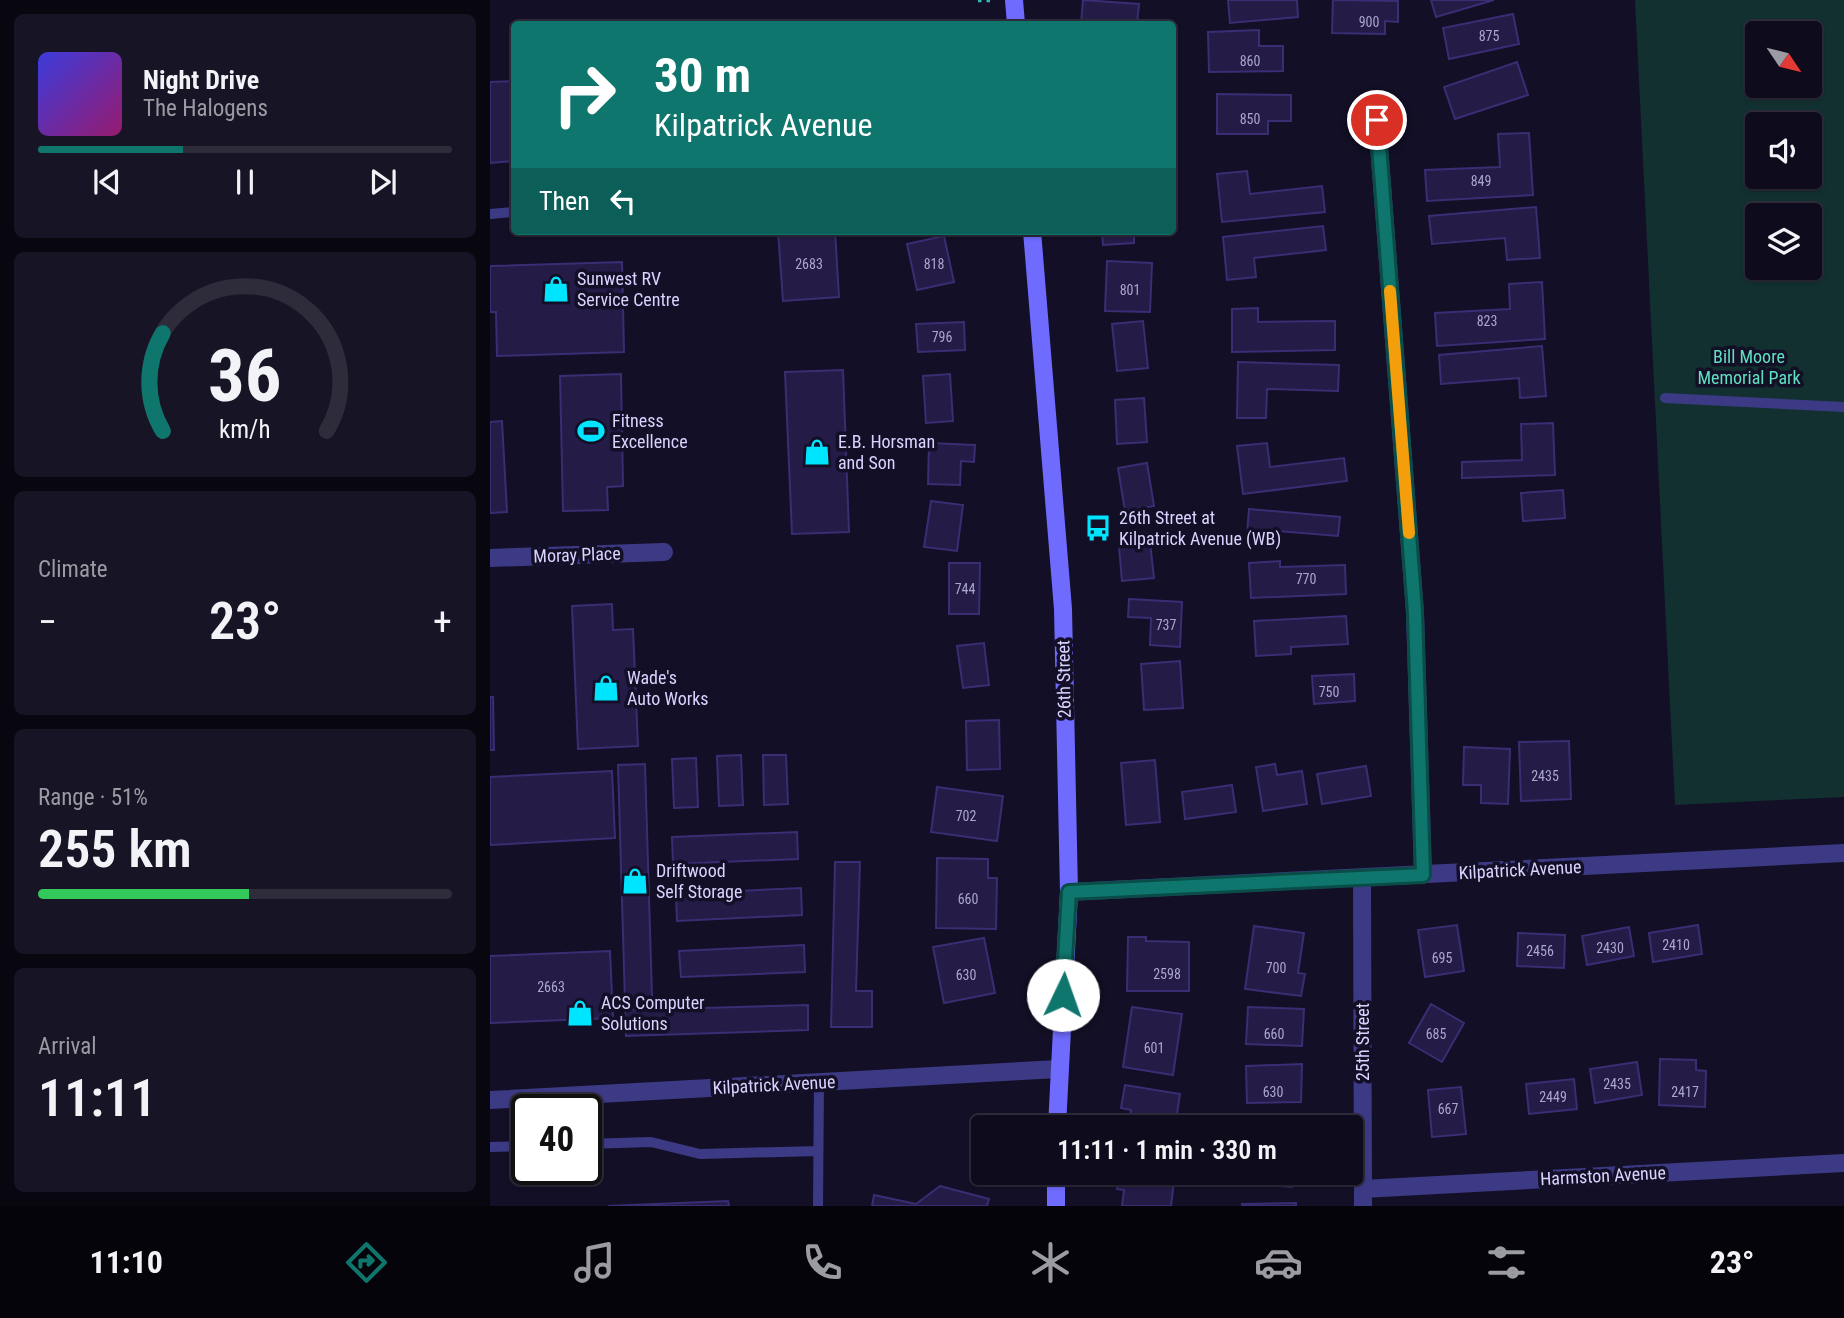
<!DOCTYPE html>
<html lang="en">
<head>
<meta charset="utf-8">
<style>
	:root { --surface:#0e0b1c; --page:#171425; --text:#f1f3f6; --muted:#9b9ba3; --line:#2e2b3b; --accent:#0f766e }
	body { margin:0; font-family:"Roboto Condensed",sans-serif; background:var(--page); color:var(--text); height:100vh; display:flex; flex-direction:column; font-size:26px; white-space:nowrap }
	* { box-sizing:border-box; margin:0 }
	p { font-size:23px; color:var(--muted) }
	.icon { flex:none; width:38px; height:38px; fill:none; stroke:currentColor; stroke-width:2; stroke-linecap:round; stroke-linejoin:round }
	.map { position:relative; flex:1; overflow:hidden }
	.details { display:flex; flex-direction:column; gap:14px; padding:14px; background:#08060f; width:490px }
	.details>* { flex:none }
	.banner { position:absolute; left:21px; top:21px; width:665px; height:214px; border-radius:7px; box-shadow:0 2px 5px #0004,0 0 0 2px var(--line); background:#0f766e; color:#fff; overflow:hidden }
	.needle { width:46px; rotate:125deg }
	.buttons { position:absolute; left:1255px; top:21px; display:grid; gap:14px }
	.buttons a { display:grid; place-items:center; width:77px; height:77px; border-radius:7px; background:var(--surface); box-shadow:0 2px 5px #0004,0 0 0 2px var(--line); font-size:35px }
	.speed { position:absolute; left:21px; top:1094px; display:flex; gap:14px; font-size:35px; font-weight:700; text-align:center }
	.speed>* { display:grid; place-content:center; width:91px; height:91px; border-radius:50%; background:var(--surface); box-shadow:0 2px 5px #0004,0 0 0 2px var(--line); line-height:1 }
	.speed .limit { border:4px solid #111; border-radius:10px; background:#fff; color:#111 }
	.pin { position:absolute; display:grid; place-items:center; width:60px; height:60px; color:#fff; margin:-30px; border:4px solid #fff; border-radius:50%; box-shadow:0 2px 7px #0007 }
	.me { position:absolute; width:77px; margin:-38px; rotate:3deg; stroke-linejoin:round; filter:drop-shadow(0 0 5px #0008) }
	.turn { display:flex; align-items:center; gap:24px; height:147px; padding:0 28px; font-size:32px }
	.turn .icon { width:91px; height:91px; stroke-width:2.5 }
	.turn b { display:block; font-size:49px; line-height:60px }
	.then { display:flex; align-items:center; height:66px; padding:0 28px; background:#0003; gap:14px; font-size:26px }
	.big { font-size:52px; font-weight:600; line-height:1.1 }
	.details .card { flex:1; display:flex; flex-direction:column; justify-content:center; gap:10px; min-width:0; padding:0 24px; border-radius:10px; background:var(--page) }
	.details .dial { align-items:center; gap:0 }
	.dial svg { height:182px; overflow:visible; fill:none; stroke:var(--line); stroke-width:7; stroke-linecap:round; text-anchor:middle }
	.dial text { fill:var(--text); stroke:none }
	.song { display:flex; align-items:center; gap:21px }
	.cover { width:84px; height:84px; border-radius:10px; background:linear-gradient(135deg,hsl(240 70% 55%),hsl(320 70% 35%)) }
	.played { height:7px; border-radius:4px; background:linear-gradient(90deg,var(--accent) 35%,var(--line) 35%) }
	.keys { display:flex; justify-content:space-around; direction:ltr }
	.heat { display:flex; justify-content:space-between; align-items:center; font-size:38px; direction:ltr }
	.charge { height:10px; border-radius:5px; background:linear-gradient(90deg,#34c759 51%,var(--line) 0) }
	.trip { position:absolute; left:481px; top:1115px; width:392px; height:70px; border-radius:7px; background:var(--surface); box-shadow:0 2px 5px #0004,0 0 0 2px var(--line); font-weight:600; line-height:70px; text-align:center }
	.tabs { display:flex; height:112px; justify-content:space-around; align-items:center; background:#06040b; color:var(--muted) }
	.tabs .icon { width:49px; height:49px }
	.tabs .active { color:var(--accent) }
	.tabs b { font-size:32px; color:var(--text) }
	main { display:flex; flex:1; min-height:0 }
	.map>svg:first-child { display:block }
</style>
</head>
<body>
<main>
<section class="details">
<div class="card">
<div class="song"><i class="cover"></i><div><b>Night Drive</b><p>The Halogens</p></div></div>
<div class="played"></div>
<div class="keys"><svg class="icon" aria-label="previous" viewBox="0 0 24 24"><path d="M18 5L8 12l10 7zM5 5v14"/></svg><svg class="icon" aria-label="pause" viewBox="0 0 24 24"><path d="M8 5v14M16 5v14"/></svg><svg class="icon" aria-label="next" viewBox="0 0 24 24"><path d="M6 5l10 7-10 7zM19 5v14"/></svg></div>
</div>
<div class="card dial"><svg viewBox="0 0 100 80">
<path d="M14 69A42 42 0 1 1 86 69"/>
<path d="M14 69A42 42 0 0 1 14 26" stroke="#0f766e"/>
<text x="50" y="56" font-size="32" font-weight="700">36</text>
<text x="50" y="72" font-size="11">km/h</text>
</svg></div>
<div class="card"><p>Climate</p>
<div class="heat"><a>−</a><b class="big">23°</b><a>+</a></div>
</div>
<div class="card"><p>Range · 51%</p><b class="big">255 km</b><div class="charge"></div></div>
<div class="card"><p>Arrival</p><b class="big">11:11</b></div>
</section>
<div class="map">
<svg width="1354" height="1206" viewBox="0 0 1354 1206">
	<rect width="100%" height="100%" fill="#130f26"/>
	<path fill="#12302f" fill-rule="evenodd" d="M1145,0h209v797l-169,8zM1267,33h53v53h-53zM1267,124h53v53h-53zM1267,215h53v53h-53z"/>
	<path fill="#241b47" stroke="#3b2d73" stroke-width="2" d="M593,0l56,4 -2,20h-56z
		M738,0h69l1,17 -68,6z
		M843,0l65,1v21l-13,-1v13l-53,-1z
		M941,0h63l-58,17z
		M1023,14l6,30 -70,15 -6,-31z
		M769,30v16h24v25l-74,1 -1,-40z
		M1027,62l11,33 -73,24 -11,-32z
		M24,81v80l-24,2v-81z
		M727,94l74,1v26h-23v13h-51z
		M1039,133l4,62 -106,6 -2,-31 75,-3 -2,-33z
		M757,171l3,23 72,-8 3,26 -103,10 -5,-48z
		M1046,207l4,51 -33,2 -2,-22 -73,6 -3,-28z
		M833,226l3,24 -72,8 2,19 -29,3 -4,-43z
		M288,231h57l4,66 -56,4z
		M612,231h32v12l-31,2z
		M454,236l10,46 -37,8 -10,-46z
		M617,261l45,2 -2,49 -45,-1z
		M132,262l2,90 -127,4 -1,-44h-6v-46z
		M1052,282l3,57 -108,7 -2,-33 75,-4 -1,-25z
		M768,308v14l77,-1v29l-103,2v-43z
		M653,321l5,47 -31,3 -5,-47z
		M474,322l1,28 -47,2 -2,-28z
		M1052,346l4,50 -26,2 -1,-20 -78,6 -2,-29z
		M748,362l101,3 -1,26 -71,-2 -1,29h-29z
		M353,370l6,162 -57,2 -7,-162z
		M131,374l2,112 -16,1 1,23 -45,1 -3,-135z
		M460,374l3,47 -27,2 -3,-47z
		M654,398l3,44 -30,2 -2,-44z
		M12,421l5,91 -17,1v-91z
		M1063,423l2,52 -93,3v-16l60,-2 -1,-36z
		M439,443l46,2 -1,17 -13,-1 -1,24 -32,-1z
		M777,443l3,24 74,-9 3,23 -104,13 -6,-48z
		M657,463l7,43 -29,5 -7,-43z
		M1073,490l2,28 -42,3 -2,-28z
		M441,501l32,4 -6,46 -33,-4z
		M759,509l91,8 -2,19 -60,-5 -1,17 -31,-2z
		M659,533l5,45 -32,3 -4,-45z
		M790,561v6l65,-2 1,29 -95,4 -2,-35z
		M459,563h31l-1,51h-30z
		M639,599l53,3 -2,45 -30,-2 1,-27 -23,-1z
		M122,604l1,26 20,-1 5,117 -60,3 -6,-143z
		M856,616l2,28 -57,3v7l-35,2 -2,-35z
		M494,643l5,42 -26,3 -6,-42z
		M690,661l3,47 -39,2 -3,-46z
		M864,674l1,27 -41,3 -2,-28z
		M0,697h3l1,53h-4z
		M509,720l1,49 -33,1 -1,-49z
		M1079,741l2,58 -50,2 -2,-59z
		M974,747l46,2 -2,55 -27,-1v-18h-18z
		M251,755l2,50 -24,1 -2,-50z
		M273,755h23l2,49 -24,1z
		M206,758l2,49 -24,1 -2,-49z
		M665,760l5,62 -34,3 -5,-62z
		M155,764l7,233 -18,1v12l174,-5v25l-182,6 -8,-271z
		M785,764l2,11 25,-4 5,33 -44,7 -7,-44z
		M876,766l5,30 -49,8 -5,-30z
		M122,771l3,67 -125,7v-68z
		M742,785l4,27 -51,7 -3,-27z
		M447,787l66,9 -6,45 -66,-9z
		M307,832l1,27 -125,5 -1,-27z
		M447,858l51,1v19h9l-1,51 -60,-1z
		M345,862h25l-4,129h16v36h-41z
		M311,888l1,27 -125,6 -1,-27z
		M967,925l7,46 -39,6 -7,-47z
		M1208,925l4,29 -49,8 -4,-29z
		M764,926l50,7 -6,40 7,1 -4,22 -56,-7z
		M1139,927l5,29 -47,9 -5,-29z
		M1028,933l47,2 -1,33 -47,-2z
		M638,937h18v4l43,1v49h-62z
		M494,938l11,55 -51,10 -11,-56z
		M314,945l1,27 -124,5 -2,-26z
		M120,951l3,67 -123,5v-67z
		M941,1004l33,19 -22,39 -33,-19z
		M642,1007l50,7 -9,61 -50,-8z
		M758,1007l56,2 -2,37 -56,-2z
		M1170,1059l36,1v10l10,1 -1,36 -46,-2z
		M1147,1062l5,33 -47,8 -5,-34z
		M812,1064l-1,38 -54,1 -1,-37z
		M1084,1079l3,30 -48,5 -3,-30z
		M635,1085l55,9 -5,33h-46l2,-17 -10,-2z
		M971,1087l5,47 -34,3 -4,-47z
		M759,1121l48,4v2h-49z
		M629,1172h56l-4,34h-49l2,-16 -7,-1z
		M754,1172h49l-1,15 -48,-4z
		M450,1186l49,13 -2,7h-115l2,-11 42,9z
		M238,1201l1,5h-121z
		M806,1203v3h-54v-2z"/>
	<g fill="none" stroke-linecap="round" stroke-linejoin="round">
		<path stroke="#2fb8b0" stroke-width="4.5" stroke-dasharray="3.5 5" stroke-linecap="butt" d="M488,0h14"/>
		<path stroke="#3d3a85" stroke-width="10" d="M0,214l24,-2
			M1175,398l179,9
			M96,1144l65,-2 49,12 118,-3
			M0,1147l37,-1
			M328,1206l1,-123"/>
		<path stroke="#3d3a85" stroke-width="18" d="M887,120l38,493 8,262
			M0,558l174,-6
			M872,878l1,328
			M579,892l775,-39
			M0,1100l569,-31
			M873,1189l481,-26"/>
		<path stroke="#6f6bff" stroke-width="18" d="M524,0l2,24
			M542,231l31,378 6,283 -12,235
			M566,1206v-34"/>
	</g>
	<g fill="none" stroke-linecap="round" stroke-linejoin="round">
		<g stroke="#0a4d48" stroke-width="18">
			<path id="route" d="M573,995l6,-103 354,-17 -8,-263 -38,-492"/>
		</g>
		<use href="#route" stroke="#0f766e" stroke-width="12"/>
		<path stroke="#f59e0b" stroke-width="12" d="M900,291l19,242"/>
	</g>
	<defs>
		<g id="shop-bare" transform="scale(2.1)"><path d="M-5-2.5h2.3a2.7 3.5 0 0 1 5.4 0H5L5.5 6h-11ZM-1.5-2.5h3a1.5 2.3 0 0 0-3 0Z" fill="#00e5ff" stroke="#130f26" stroke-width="2.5" paint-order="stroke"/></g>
		<g id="stadium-bare" transform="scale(2.1)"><path d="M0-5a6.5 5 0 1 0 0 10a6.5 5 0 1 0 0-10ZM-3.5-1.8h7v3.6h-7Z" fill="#00e5ff" stroke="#130f26" stroke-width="2.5" paint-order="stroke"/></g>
		<g id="bus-bare" transform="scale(2.1)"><path d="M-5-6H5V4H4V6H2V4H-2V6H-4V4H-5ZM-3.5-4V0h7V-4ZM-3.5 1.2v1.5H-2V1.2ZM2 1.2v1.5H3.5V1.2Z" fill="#00e5ff" stroke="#130f26" stroke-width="2.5" paint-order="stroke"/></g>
	</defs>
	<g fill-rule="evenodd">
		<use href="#shop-bare" x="66" y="289"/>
		<use href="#stadium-bare" x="101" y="431"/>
		<use href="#shop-bare" x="327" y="452"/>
		<use href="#bus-bare" x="608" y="528"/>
		<use href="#shop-bare" x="116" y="688"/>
		<use href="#shop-bare" x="145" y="881"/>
		<use href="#shop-bare" x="90" y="1013"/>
	</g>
	<g text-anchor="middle" stroke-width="7" stroke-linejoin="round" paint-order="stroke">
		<g font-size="14" fill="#aca6d1">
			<text x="879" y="27">900</text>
			<text x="999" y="41">875</text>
			<text x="760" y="66">860</text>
			<text x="760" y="124">850</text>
			<text x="991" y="186">849</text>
			<text x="319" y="269">2683</text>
			<text x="444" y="269">818</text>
			<text x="640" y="295">801</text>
			<text x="997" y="326">823</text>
			<text x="452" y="342">796</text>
			<text x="816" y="584">770</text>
			<text x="475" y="594">744</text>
			<text x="676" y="630">737</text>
			<text x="839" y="697">750</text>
			<text x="1055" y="781">2435</text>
			<text x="476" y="821">702</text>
			<text x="478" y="904">660</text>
			<text x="1186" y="950">2410</text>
			<text x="1120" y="953">2430</text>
			<text x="1050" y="956">2456</text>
			<text x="952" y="963">695</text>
			<text x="786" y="973">700</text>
			<text x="677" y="979">2598</text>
			<text x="476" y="980">630</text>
			<text x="61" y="992">2663</text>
			<text x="784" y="1039">660</text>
			<text x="946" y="1039">685</text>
			<text x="664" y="1053">601</text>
			<text x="1127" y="1089">2435</text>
			<text x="783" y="1097">630</text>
			<text x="1195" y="1097">2417</text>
			<text x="1063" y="1102">2449</text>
			<text x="958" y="1114">667</text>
		</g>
		<g font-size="18" fill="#d9d4ff" stroke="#130f26" text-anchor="start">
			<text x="87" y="285">Sunwest RV<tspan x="87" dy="21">Service Centre</tspan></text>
			<text x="122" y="427">Fitness<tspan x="122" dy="21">Excellence</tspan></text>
			<text x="348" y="448">E.B. Horsman<tspan x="348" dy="21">and Son</tspan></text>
			<text x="629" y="524">26th Street at<tspan x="629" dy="21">Kilpatrick Avenue (WB)</tspan></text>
			<text x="137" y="684">Wade's<tspan x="137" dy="21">Auto Works</tspan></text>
			<text x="166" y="877">Driftwood<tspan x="166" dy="21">Self Storage</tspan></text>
			<text x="111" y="1009">ACS Computer<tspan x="111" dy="21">Solutions</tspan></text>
		</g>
		<g font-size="18" fill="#5fe0c0" stroke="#130f26">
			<text x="1259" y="363">Bill Moore<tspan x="1259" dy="21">Memorial Park</tspan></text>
		</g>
		<g font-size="18" fill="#d9d4ff" stroke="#130f26">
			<text transform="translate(87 555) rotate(-2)" y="6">Moray Place</text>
			<text transform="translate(574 679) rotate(-91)" y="6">26th Street</text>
			<text transform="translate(1030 870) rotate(-3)" y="6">Kilpatrick Avenue</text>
			<text transform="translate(873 1042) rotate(-90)" y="6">25th Street</text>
			<text transform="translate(284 1085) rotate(-3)" y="6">Kilpatrick Avenue</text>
			<text transform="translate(1113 1176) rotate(-3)" y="6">Harmston Avenue</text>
		</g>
	</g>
</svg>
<div class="buttons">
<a><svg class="needle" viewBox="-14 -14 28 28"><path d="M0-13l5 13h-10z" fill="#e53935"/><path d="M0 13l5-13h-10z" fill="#9b9ba3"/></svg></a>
<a><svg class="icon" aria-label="sound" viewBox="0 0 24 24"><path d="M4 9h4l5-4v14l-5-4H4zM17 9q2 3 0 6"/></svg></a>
<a><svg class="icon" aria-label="layers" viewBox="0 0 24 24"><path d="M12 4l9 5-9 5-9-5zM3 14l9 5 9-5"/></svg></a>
</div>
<div class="speed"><div class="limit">40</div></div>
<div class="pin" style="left:887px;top:120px;background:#d93025"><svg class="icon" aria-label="arrive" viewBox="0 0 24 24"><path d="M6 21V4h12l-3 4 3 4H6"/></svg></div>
<svg class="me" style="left:573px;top:995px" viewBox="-20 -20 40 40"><circle r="19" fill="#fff"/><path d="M0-13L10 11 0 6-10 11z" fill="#0f766e"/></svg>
<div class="trip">11:11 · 1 min · 330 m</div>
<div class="banner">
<div class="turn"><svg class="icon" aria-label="right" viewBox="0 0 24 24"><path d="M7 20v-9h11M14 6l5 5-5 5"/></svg><div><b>30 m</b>Kilpatrick Avenue</div></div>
<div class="then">Then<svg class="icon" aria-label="left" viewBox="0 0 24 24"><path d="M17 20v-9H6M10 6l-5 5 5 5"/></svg></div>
</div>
</div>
</main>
<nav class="tabs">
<b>11:10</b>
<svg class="icon active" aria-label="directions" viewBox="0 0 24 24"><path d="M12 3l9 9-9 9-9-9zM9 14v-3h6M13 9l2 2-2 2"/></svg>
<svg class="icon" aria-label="music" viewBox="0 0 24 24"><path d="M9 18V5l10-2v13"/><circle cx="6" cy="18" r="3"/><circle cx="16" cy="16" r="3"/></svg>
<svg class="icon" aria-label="phone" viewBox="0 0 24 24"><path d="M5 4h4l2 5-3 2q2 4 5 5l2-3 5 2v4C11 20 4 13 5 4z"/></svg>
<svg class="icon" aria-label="climate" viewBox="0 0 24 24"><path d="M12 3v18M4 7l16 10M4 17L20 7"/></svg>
<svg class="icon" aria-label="car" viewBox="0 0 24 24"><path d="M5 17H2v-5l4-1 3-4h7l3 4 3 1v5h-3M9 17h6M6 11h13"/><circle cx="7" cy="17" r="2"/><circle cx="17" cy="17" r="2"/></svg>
<svg class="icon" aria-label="filters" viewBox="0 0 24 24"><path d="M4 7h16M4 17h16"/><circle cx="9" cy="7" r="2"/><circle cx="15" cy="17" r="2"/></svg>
<b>23°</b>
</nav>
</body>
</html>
